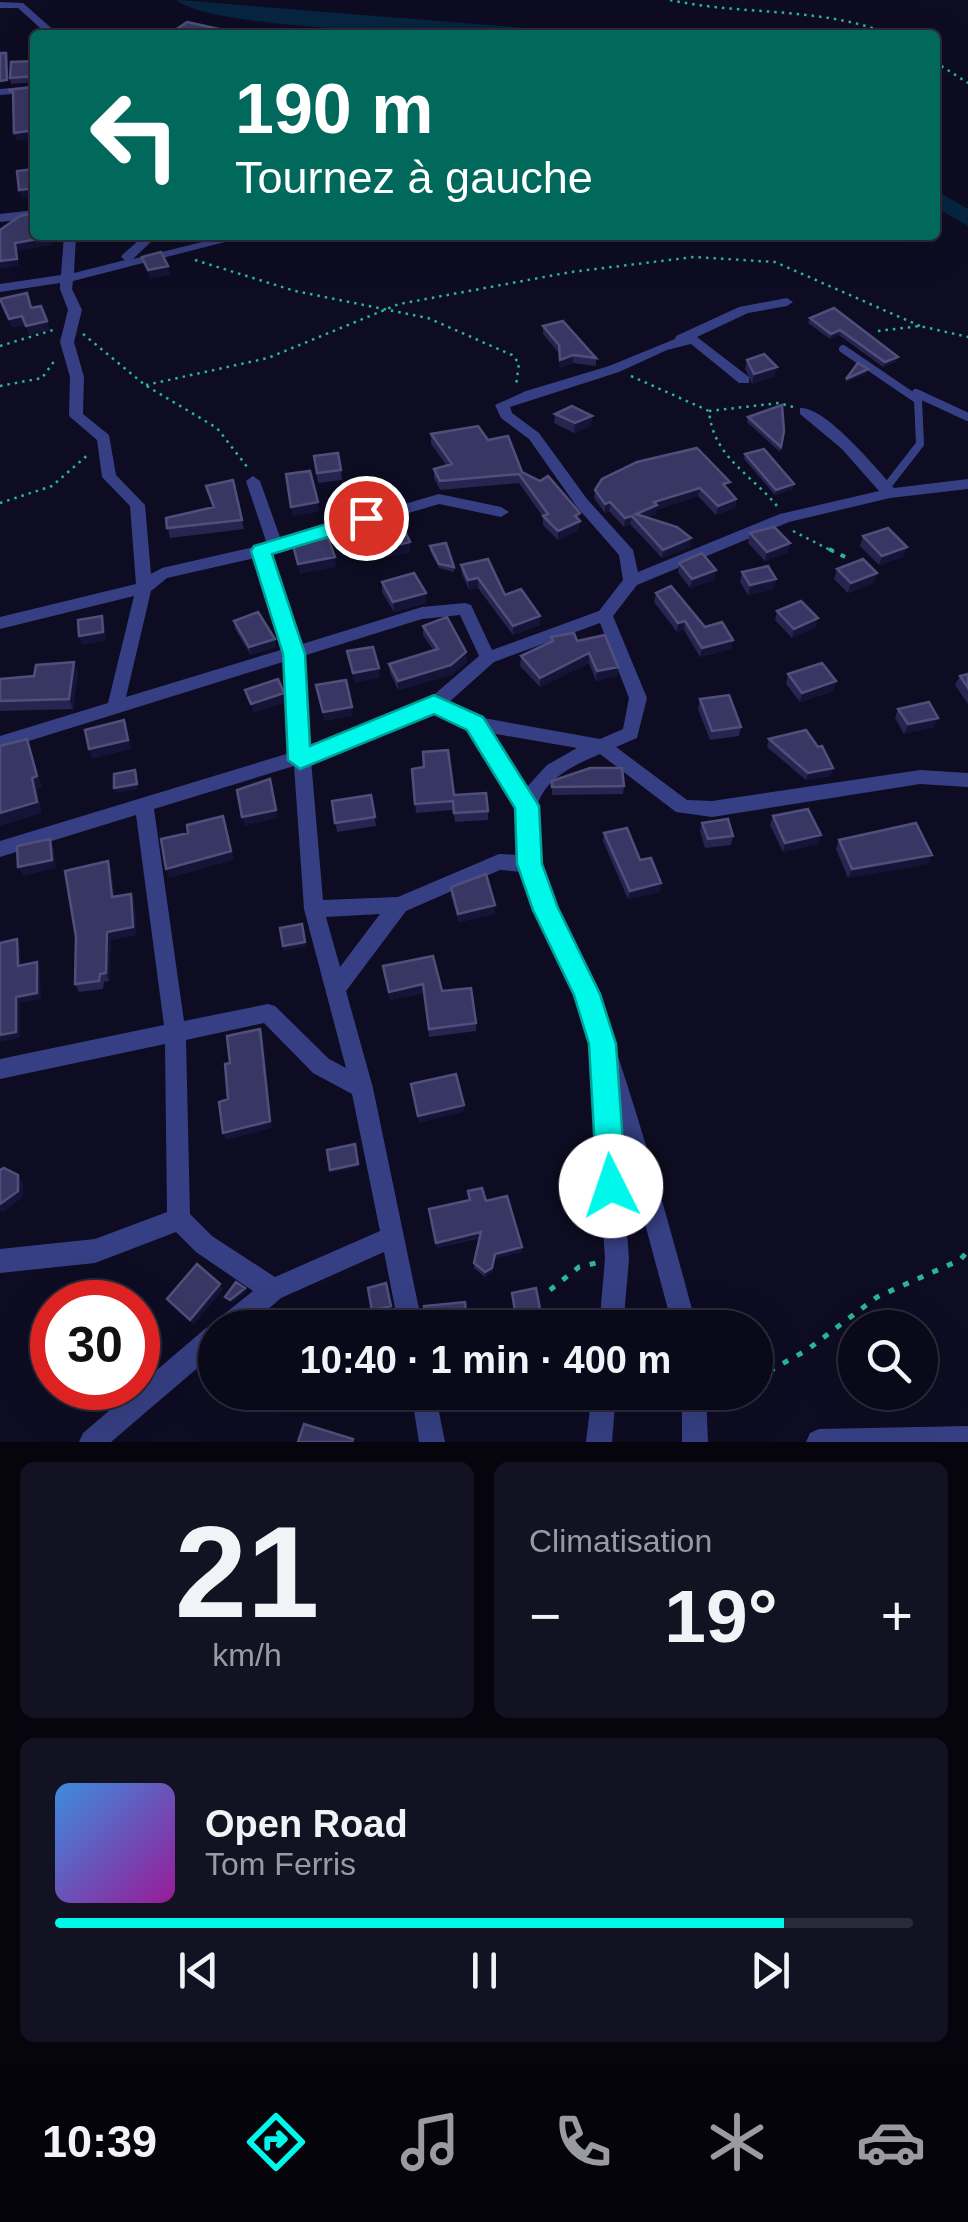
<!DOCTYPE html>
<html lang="fr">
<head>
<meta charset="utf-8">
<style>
	:root { --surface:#0a091a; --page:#131223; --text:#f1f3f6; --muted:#999aa2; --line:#2a2a39; --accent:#00f8eb }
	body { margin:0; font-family:Helvetica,sans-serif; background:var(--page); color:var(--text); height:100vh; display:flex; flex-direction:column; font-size:38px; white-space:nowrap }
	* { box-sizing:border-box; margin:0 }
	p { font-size:32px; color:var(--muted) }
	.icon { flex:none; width:55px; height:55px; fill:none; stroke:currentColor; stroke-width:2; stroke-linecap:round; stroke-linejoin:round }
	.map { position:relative; height:1442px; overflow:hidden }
	.details { display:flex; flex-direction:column; gap:20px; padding:20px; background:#06050e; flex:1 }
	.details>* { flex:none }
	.banner { position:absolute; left:30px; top:30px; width:910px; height:210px; border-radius:10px; box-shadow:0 10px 40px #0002,0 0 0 2px var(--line); background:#00695c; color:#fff; overflow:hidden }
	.fabs { position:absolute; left:838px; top:1310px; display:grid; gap:20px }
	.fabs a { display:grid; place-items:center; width:100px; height:100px; border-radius:50%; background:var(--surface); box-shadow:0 10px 40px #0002,0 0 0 2px var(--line); font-size:50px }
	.speed { position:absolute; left:30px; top:1280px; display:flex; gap:20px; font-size:50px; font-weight:700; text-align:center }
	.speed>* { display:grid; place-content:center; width:130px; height:130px; border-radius:50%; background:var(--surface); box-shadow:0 10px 40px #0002,0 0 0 2px var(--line); line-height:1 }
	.speed .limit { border:15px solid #d22; background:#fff; color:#111 }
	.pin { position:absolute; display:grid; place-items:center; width:85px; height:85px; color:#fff; margin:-42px; border:5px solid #fff; border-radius:50%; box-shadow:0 2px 10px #0007 }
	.me { position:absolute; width:110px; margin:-55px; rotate:356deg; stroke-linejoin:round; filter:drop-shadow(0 0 8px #0008) }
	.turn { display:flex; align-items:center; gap:35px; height:210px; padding:0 40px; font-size:45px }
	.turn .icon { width:130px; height:130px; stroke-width:2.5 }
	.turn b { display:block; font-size:70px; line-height:85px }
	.big { font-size:75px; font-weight:600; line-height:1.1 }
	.details .card { flex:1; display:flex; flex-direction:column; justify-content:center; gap:15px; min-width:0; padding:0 35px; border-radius:15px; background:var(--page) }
	.details .dial { align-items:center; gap:0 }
	.dial b { font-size:130px; line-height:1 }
	.song { display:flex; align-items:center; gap:30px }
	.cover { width:120px; height:120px; border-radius:15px; background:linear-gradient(135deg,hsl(210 70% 55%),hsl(300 70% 35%)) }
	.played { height:10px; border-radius:5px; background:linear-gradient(90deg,var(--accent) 85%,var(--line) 85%) }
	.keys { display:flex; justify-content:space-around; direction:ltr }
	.heat { display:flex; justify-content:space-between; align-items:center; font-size:55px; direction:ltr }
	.details .tiles { flex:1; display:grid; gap:20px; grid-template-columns:1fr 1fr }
	.card:last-child { grid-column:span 2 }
	.trip { position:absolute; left:198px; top:1310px; width:575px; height:100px; border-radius:50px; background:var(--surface); box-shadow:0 10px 40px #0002,0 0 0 2px var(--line); font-weight:600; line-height:100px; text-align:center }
	.menu { display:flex; height:160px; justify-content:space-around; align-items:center; background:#04040a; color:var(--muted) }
	.menu .icon { width:70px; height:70px }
	.menu .selected { color:var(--accent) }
	.menu b { font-size:45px; color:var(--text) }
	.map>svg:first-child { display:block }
</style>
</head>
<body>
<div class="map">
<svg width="968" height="1442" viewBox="0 0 968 1442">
	<rect width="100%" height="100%" fill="#0d0c22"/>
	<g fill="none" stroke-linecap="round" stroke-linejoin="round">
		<path fill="#072540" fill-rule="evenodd" d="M177,0l360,29 9,6c-60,0 -334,-3 -369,-35z
			M935,190l33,19v17l-33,-19z"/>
		<path stroke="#2ab799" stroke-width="2.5" stroke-dasharray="2.5 5" stroke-linecap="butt" d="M670,0c74,16 151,6 222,35
			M935,62l33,21
			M195,260l100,31 133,27 84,37 7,8 -3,23
			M878,331l42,-5 48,11
			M83,334l62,51 72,43 31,40
			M0,346l53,-16
			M631,376l78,35c4,46 41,62 68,95
			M146,385l122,-27 131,-54 172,-32 123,-15 81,5 145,64
			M0,386l42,-8 13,-18
			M709,411l70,-8 14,4
			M0,503l52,-17 38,-33
			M793,531l41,21"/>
		<path stroke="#2ab799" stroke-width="4" stroke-dasharray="5 8" stroke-linecap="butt" d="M829,549l22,11"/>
		<path stroke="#2ab799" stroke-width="5" stroke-dasharray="6 10" stroke-linecap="butt" d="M550,1290l29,-23 17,-4
			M755,1379l52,-29 70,-53 83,-37 8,-9
			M716,1402l16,-10"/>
		<path stroke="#363f83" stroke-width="8" d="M843,349l75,51 2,44 -35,45
			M916,393l52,24"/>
		<path fill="#363f83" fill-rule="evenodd" d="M0,2l23,1 36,32h-11l-30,-27h-18z
			M35,86v6l-35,3v-6z
			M35,210v8l-35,4v-8z
			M64,235h12l-2,38 51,-13 -4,-3 2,-3 22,-19h13l-25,24 98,-24h21l-179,46 -1,8 10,21 -8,32 10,35 -1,37 26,21 7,40 29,30 6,69 11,-6 105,-24 -21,-63 7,-5 7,5 21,59 158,-46 62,13 8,5 -8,5 -62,-13 -169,50 29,91 123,-38 43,-4 6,2 21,45 107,-39 24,-31 -4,-25 -42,-48 -48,-68 -28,-21 -6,-13 31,-14 83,-25 66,-27 1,-3 63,-29 48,-9 6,4 -6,4 -39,7 -51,24 52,40v6h-10l-48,-39 -24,6 -48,22 -109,35 2,6 27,20 48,66 46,51 5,22 142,-58 99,-23 -37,-42 -42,-35v-6c25,-2 76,60 94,80l74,-9v10l-78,9 -101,24 -152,63 -24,31 34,82 -10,40 -21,9 71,53 25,1 208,-31 48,3v14l-48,-3 -208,33 -36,-5 -76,-58c-26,11 -61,27 -64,59 -7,70 44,130 65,193 37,106 67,213 96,322h-24l-54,-201 10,132 -6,69h-24l6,-69 -12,-189 6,-8 -28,-82 -48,-108 -23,-2 -94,41 -60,80 27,97 50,240h-24l-15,-76 -103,46 -35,30h-31v25l-104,89h-32l4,-9 123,-105 10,-3 2,-6 35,-28 -57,-39 -20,-20 -81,31 -95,10v-24l95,-10 72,-27 -2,-168 -165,35v-20l164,-34 -28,-210 -136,42v-16l293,-89 -7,-91 -286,89v-14l108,-33 26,-107 -134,33v-12l136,-33 -6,-78 -28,-29 -5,-37 -28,-24 1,-39 -10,-35 8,-32 -8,-21v-6l-60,9v-8l61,-9zM255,558l29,91 -158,48 25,-106 16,-13zM460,615l19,41 -50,43 -80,36 -39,11 -7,-90 119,-37zM600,623l29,75 -6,31 -23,10 -122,-22 -30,-14 46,-41zM435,712l34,16 49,80 2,47 -21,-1 -101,43 -75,3 -12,-140 49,-15zM490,733l87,15 -30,17 -21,23zM294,766l10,143 42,159 -17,-9 -54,-53 -7,-2 -84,17 -30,-212zM380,914l-40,53 -14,-50zM264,1023l49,50 39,21 28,137 -105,46 -63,-41 -22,-22 -4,-174z
			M411,1392h24l10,50h-26z
			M592,1392h24l-4,50h-26z
			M682,1392h24l2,50h-26z
			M968,1426v16h-162l4,-9 9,-4z"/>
	</g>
	<path fill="#272550" d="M35,61v21l-24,2 -1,-6z
		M834,308l62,54 -13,5 -44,-32 -9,4 -22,-16 2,-5z
		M543,326l53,32v8l-23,-3 -13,5 -1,-15 -16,-19z
		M747,360l28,16 -23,8 -7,-15z
		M555,414l37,2 -1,10 -17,7 -20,-10z
		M748,417l33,30 -1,5 -33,-30z
		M431,434l57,6 34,32 58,41 -1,17 -21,10 -15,-15v-8l-24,-34 -79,7 -6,-12v-9l13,-3 -16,-22z
		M745,454l48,35 -18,6 -31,-36z
		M314,456l27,14 1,10 -24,3z
		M602,479l126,11 8,9 -1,9 -19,7 -18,-19 -42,14v4l-9,3 43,30 -28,11 -32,-34 -6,3 -15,-16 -4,2 -11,-15 1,-8z
		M233,480l11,49 -74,9 -4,-20 47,-10 -7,-22z
		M374,531l36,21 -28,6 -7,-17z
		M750,533l38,19 -23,9 -17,-18z
		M863,536l44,11 -4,10 -24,8 -19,-19z
		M430,546l24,21v5l-15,-4 -9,-17z
		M679,563l37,7 -2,10 -24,8 -12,-16z
		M461,565l44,30 35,21v9l-27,10 -35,-47 -9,2 -7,-16z
		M837,569l40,4 -3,10 -26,10 -14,-14z
		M742,572l32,17 -26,6 -8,-13z
		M382,582l44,11v10l-32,9 -12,-20z
		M656,593l49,34 28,13 -2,9 -31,8 -16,-27 -7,2 -23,-30z
		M777,611l38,17 -23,10 -17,-18z
		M234,621l42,26 -25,8 -16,-26z
		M423,626l44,36 -15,13 -54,15 -8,-17 -1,-9 44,-14 -10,-15z
		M551,637l26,4 41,26 -1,9 -21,5 -7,-18 -49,24 -20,-21 1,-10 30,-14z
		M78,672l-5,37 -73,2v-32z
		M788,674l48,7 -3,10 -33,11 -14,-18z
		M968,674v30l-13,-19 5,-9z
		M700,699l41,28 -2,9 -29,4 -12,-31z
		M898,709l36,18 -30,7 -9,-16z
		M769,739l64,29 -3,8 -24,4 -39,-33z
		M412,769l42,26 34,16v9l-33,2 -2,-12 -37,3z
		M552,781l72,5 -1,8 -71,1z
		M371,795l5,31 -39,6 -5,-31z
		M773,816l45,28 -35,8 -13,-27z
		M702,823l31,13 -2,9 -26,3 -5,-17z
		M604,833l36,27 20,32 -32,7 -25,-58z
		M839,840l89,24 -80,14 -12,-29z
		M108,861l3,9 3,27 21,6 1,32 -25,5 -2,41 -5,1 -1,7 -24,3 -4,-8z
		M451,887l44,18v9l-36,8 -8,-27z
		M383,966l59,25 34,32v8l-47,6 -5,-44 -34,7z
		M468,1191l18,10 36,46v5l-27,6 -3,14 -7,5 -11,-9 6,-30 -43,10 -8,-39 40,-9z
		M512,1295l29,19 -1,2 -24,4z"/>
	<path fill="#151336" d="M35,130v9l-19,2 -2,-8z
		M35,188v8l-13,2 -3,-8z
		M50,235l2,10 -35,6 2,15 -19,3v-8l15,-18z
		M168,266l2,9 -20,4 -2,-9z
		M22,316l3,9 -13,3 -3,-9z
		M47,321l3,9 -21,5 -3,-9z
		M840,330l-1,5 -9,4 1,-5z
		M573,355v8l-13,5v-8z
		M898,357l-2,5 -13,5 2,-5z
		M777,367l-2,9 -23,8 2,-10z
		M868,369l-1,5 -22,9 1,-4z
		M592,416l-1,10 -17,7 1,-10z
		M794,484l-1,5 -18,6 1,-5z
		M700,488l-2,8 -42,14v4l-19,7 -1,-7 18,-12z
		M736,499l-1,9 -19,7 2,-9z
		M318,502l1,10 -27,4 -1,-9z
		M610,502l-1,9 -4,2v-9z
		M580,513l-1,17 -21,10v-9l17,-15z
		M632,516l-2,8 -6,3 1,-9z
		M691,538l-1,9 -28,11 1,-8z
		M410,542v10l-28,6 -1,-9z
		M790,543l-2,9 -23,9 2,-9z
		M907,547l-4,10 -24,8 3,-9z
		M335,557l1,10 -36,7 -2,-10z
		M716,570l-2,10 -24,8 2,-9z
		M877,573l-3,10 -26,10 3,-10z
		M478,578v10l-9,2 -1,-10z
		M776,579l-2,10 -26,6 2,-10z
		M426,593v10l-32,9 -1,-10z
		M102,616l3,9 1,16 -24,4 -3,-9z
		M540,616v9l-27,10v-9z
		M818,618l-3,10 -23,10 2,-9z
		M685,621l-1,9 -7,2 1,-9z
		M275,639l1,8 -25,8 -2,-8z
		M733,640l-2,9 -31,8 2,-9z
		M466,652l1,10 -15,13 -54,15v-9z
		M589,653v10l-49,24v-9z
		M74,662l4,10 -5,37 -4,-10z
		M618,667l-1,9 -21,5 1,-10z
		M379,668l1,10 -26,5 -1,-10z
		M836,681l-3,10 -33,11 2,-9z
		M284,693l1,10 -32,10 -2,-9z
		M352,707l1,9 -29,5 -1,-9z
		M938,718l-4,9 -30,7 4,-10z
		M124,720l8,29 -40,10 -3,-10z
		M27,739l15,48 -5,2 5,24 -42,13v-13l32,-35z
		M833,768l-3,8 -24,4 2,-7z
		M135,770l3,19 -22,4 -2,-5z
		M276,810l2,8 -33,8 -3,-9z
		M223,816l11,44 -65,18 -3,-9z
		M821,835l-3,9 -35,8 2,-9z
		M50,839l4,9 2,20 -33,8 -5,-9z
		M932,855l-4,9 -80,14 4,-9z
		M108,861l3,9 5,36 -4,-9z
		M661,883l-1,9 -32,7 2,-8z
		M131,894l4,9 1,32 -25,5 -2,41 -3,-8 1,-41z
		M495,905v9l-36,8 -1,-8z
		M17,939l3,7 1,26 -3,-6z
		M305,942l1,4 -22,5 -1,-5z
		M37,962l3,7 1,30 -21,4v35l-20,4v-7l16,-38z
		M423,984l1,9 -34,7 -1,-8z
		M260,1029l3,8 9,91 -46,12 -3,-7z
		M464,1105v7l-45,11 -1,-7z
		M358,1164v3l-27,6 -1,-3z
		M18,1175l5,7v15l-21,16 -2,-3v-6z
		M481,1232v5l-44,11 -1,-5z
		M522,1247v5l-27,6 -3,14 -7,5v-5l10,-18z
		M220,1284l3,6 -30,35 -3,-5z
		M245,1288l2,3 -15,12 -2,-3z
		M391,1306v3l-18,5 -1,-3z"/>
	<path fill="#383763" stroke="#504f7b" stroke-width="2.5" d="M187,22l41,9 -14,4h-46z
		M0,53h6l1,27 -7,1z
		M35,61v15l-25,2 1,-16z
		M33,87l2,43 -21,3 -1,-41 -5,-2z
		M35,169v19l-16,2 -2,-19z
		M35,213v22h15v2l-35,6 2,16 -17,2v-31l20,-14z
		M161,252l7,14 -20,4 -6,-13z
		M27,293l4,15 10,-2 6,15 -21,5 -4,-10 -13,3 -9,-20z
		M834,308l64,49 -13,5 -45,-32 -9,4 -21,-16z
		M563,321l33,37 -23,-3 -13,5 -1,-15 -16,-19z
		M764,354l13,13 -23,7 -7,-14z
		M858,363l10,6 -22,10z
		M782,405l2,26 -3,16 -33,-30z
		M572,406l20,10 -17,7 -20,-9z
		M478,426l10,14 20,-4 14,36 18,9 8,-5 32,37 -5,3 5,5 -22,10 -15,-15 5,-2 -29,-40 -79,7 -6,-12 18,-5 -21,-30z
		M697,448l33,34 -7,2 13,15 -18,7 -18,-18 -46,14 3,3 -21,9 41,13 14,11 -28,12 -31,-34 -7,2 -15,-16 -5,2 -10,-14 7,-11 35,-17z
		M764,449l30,35 -18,6 -31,-36z
		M338,453l3,17 -24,3 -3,-17z
		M310,471l8,31 -27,5 -5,-33z
		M233,480l9,40 -75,8 -1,-10 48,-11 -8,-21z
		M402,525l8,17 -29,7 -7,-18z
		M774,527l16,16 -23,9 -17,-19z
		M888,528l19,19 -25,9 -19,-20z
		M328,538l7,19 -37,7 -5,-19z
		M446,543l8,24 -15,-3 -9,-18z
		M702,553l14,17 -24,9 -13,-16z
		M488,559l17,36 16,-6 19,27 -27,10 -35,-48 -10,2 -7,-15z
		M863,559l14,14 -26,10 -14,-14z
		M768,566l8,13 -26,6 -8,-13z
		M414,573l12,20 -33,9 -11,-20z
		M671,586l34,41 17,-5 11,18 -31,8 -17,-27 -7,2 -22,-30z
		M801,601l17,17 -24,11 -17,-18z
		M258,612l17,27 -26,8 -15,-26z
		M102,616l1,16 -24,4 -1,-16z
		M447,617l19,35 -15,13 -53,16 -9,-17 49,-15 -15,-23z
		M574,633l3,8 28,-6 13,32 -21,4 -8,-18 -49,25 -19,-22 32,-15 -2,-4z
		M373,647l6,21 -26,5 -6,-22z
		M74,662l-5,37 -69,2v-22l34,-3 2,-11z
		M822,663l14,18 -34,12 -14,-19z
		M968,674v14l-8,-12z
		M278,679l6,14 -33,11 -6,-14z
		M346,680l6,27 -29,5 -7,-27z
		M729,695l12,32 -29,4 -12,-32z
		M929,702l9,16 -30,6 -10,-15z
		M124,720l4,20 -39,9 -4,-19z
		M806,730l12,17 4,-1 11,22 -25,5 -39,-34z
		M27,739l10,37 -5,2 5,24 -37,11v-67z
		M448,750l6,45 32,-2 2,18 -34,2 -1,-12 -38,3 -3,-35 12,-2 -1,-15z
		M590,768h32l2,18 -72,1v-6z
		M135,770l2,14 -23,4v-14z
		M270,779l6,31 -34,7 -5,-27z
		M371,795l4,22 -40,6 -3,-22z
		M808,809l13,26 -36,8 -12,-27z
		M223,816l8,35 -65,18 -5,-30 27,-6 -1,-8z
		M728,819l5,17 -25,3 -6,-16z
		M916,823l16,32 -80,14 -13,-29z
		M627,828l13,32 11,-2 10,25 -31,8 -26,-58z
		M50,839l2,21 -34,7 -1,-21z
		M108,861l4,36 19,-3 2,33 -26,5 -1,41 -6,1 -1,7 -24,3 1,-47 -11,-66z
		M486,874l9,31 -37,9 -7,-27z
		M302,924l3,18 -22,4 -3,-18z
		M17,939l1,27 19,-4v31l-21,4v35l-16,3v-92z
		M433,956l9,35 29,-3 5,35 -47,6 -6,-45 -34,8 -6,-26z
		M260,1029l10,92 -47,12 -4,-31 9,-3 -3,-35 5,-1 -3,-27z
		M456,1074l8,31 -46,11 -7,-32z
		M355,1144l3,20 -28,6 -3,-20z
		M4,1168l14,7v16l-18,13v-34z
		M482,1188l4,13 21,-5 15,51 -27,7 -3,14 -7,4 -11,-9 7,-31 -45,11 -7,-34 41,-9 -2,-9z
		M197,1264l23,20 -30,36 -23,-21z
		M236,1282l9,6 -15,12 -5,-3z
		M386,1283l5,23 -19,5 -4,-23z
		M536,1288l5,26 -25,3 -4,-24z
		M465,1302l2,24 -41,2 -2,-22z
		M304,1424l49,15 -1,3h-54z"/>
	<path fill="#00f8eb" stroke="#00a199" stroke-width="2.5" d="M366,512l10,6 -3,5 -101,31 33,100 5,92 124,-51 49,22 56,89 3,58 16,44 42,86 16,50 10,142 -4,11 -11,4 -10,-4 -4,-11 -8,-142 -15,-49 -41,-85 -16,-46 -2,-56 -48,-78 -33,-16 -134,55 -12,-9 -5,-106 -32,-103 3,-5z"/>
</svg>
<div class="fabs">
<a><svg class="icon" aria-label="search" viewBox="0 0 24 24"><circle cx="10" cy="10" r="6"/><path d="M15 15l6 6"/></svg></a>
</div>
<div class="speed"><div class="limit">30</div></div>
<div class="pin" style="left:366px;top:518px;background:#d93025"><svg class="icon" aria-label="arrive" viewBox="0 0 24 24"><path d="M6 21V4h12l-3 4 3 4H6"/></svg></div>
<svg class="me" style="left:611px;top:1186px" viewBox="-20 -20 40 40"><circle r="19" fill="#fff"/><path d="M0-13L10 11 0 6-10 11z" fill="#00f8eb"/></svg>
<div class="trip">10:40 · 1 min · 400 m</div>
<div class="banner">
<div class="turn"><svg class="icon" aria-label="left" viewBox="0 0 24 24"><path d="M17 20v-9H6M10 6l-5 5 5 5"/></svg><div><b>190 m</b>Tournez à gauche</div></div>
</div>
</div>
<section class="details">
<div class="tiles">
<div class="card dial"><b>21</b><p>km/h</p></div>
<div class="card"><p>Climatisation</p>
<div class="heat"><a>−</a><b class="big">19°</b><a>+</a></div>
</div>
<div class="card">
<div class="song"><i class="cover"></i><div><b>Open Road</b><p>Tom Ferris</p></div></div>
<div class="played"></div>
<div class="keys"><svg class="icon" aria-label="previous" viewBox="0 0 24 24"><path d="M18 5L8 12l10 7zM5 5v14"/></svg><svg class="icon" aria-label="pause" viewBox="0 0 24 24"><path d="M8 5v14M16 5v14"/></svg><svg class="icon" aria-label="next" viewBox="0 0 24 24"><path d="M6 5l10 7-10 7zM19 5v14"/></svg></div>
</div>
</div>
</section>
<nav class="menu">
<b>10:39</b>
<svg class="icon selected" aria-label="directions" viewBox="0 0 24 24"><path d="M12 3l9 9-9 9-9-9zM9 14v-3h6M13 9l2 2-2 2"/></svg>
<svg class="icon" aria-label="music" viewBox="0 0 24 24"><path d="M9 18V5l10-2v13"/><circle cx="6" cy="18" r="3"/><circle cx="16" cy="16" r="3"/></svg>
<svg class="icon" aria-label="phone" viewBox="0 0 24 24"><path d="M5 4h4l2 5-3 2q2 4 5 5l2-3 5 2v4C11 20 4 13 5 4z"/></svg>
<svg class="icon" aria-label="climate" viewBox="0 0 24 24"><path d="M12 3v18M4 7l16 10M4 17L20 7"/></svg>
<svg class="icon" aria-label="car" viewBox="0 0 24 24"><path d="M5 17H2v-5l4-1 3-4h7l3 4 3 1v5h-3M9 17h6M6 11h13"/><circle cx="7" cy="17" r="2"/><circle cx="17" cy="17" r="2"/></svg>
</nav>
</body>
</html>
